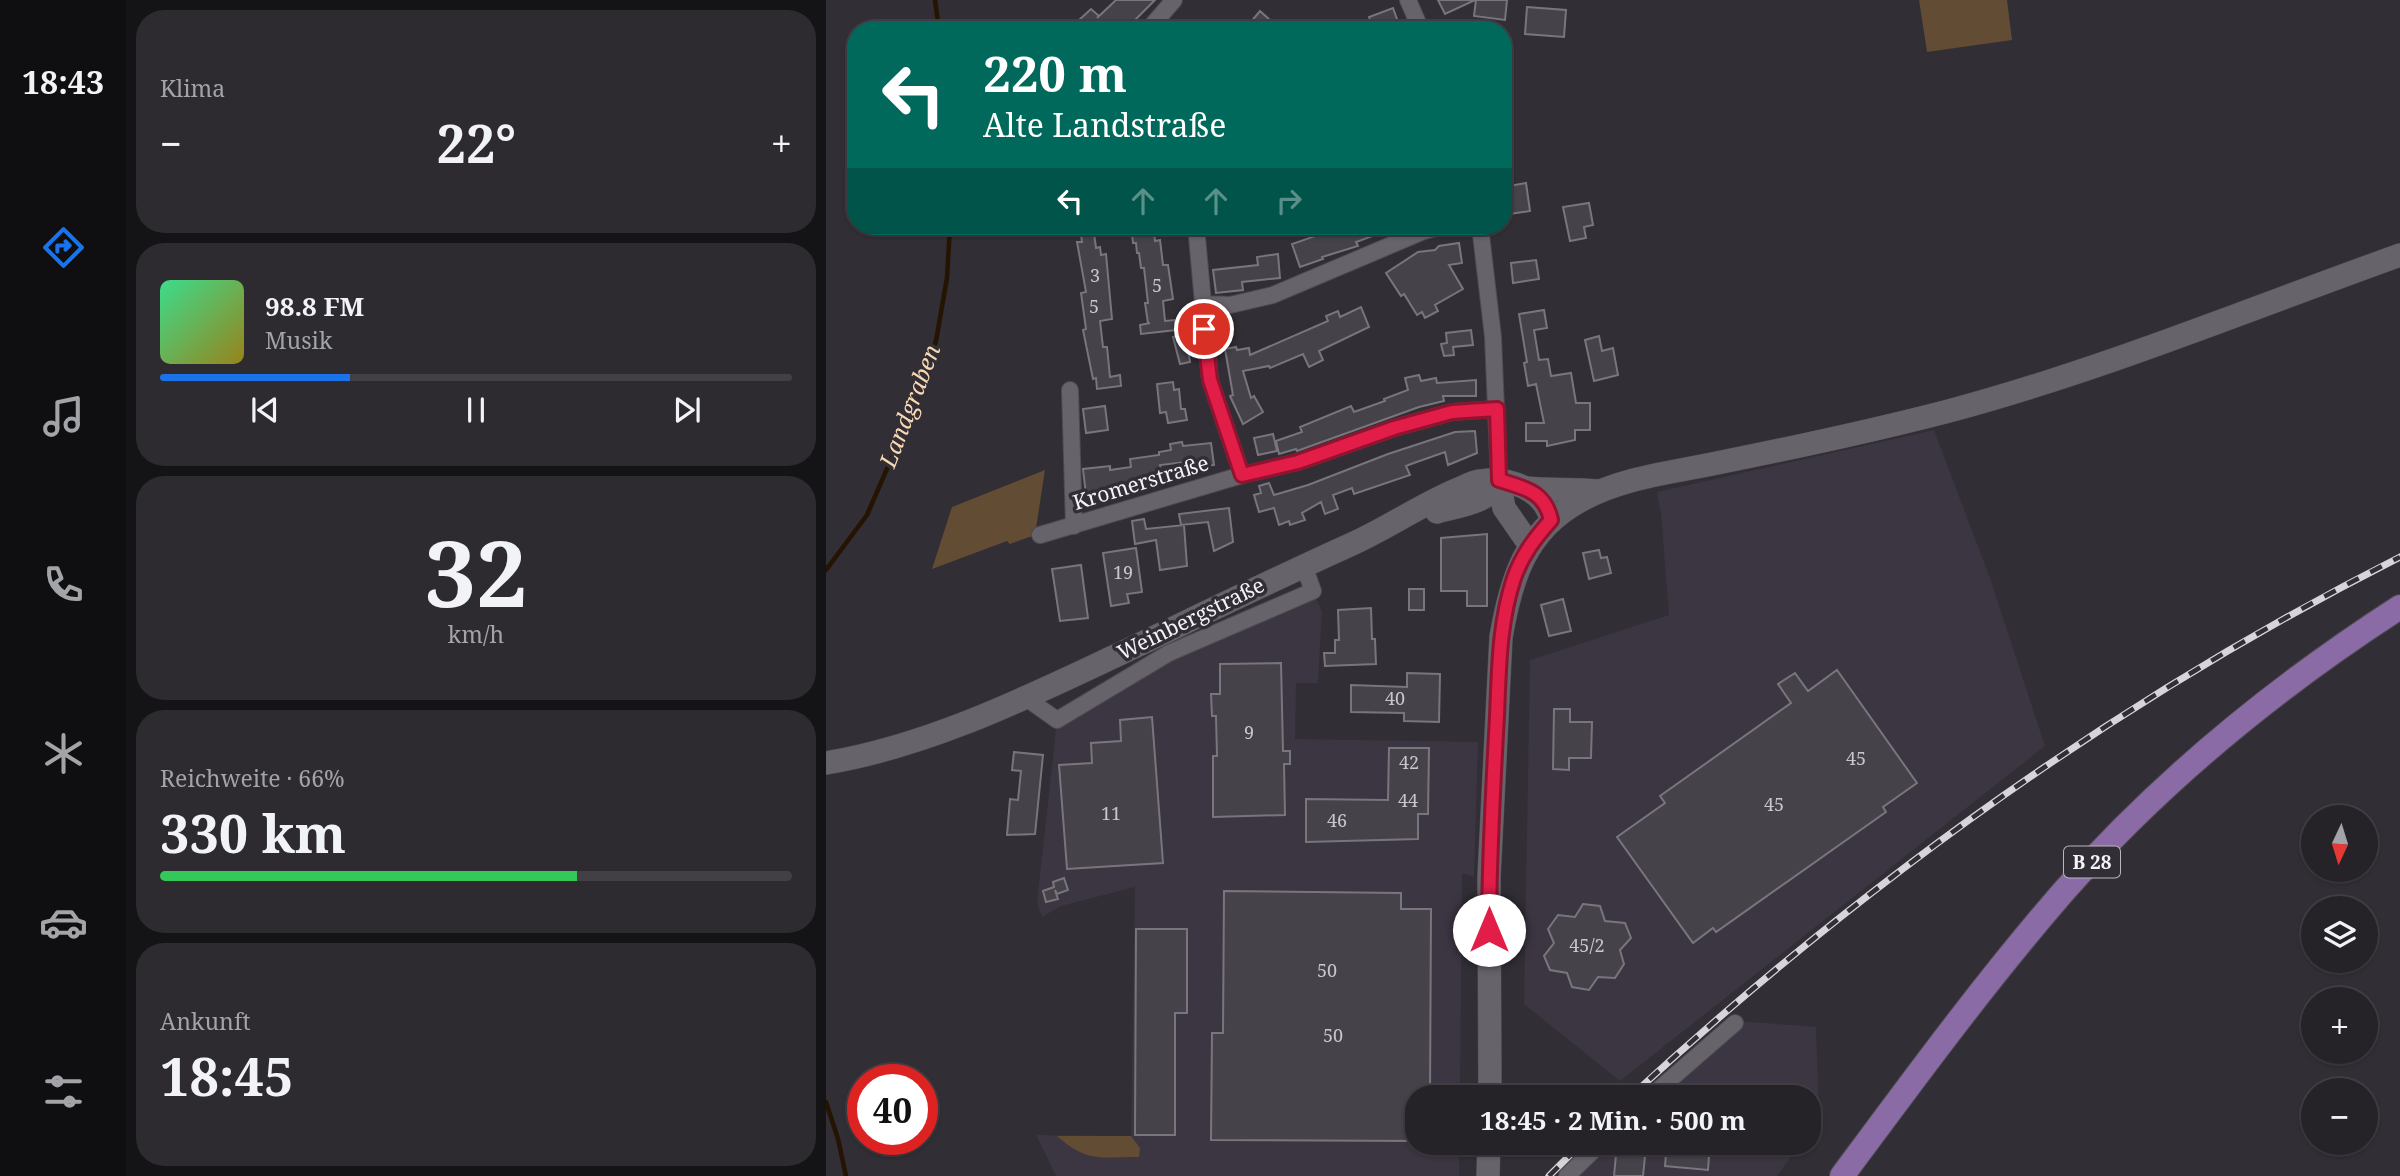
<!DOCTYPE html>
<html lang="de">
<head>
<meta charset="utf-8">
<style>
	:root { --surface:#252228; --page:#2d2a30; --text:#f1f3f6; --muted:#a3a4a8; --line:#423f45; --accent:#1a73e8 }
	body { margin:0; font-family:"Noto Serif",serif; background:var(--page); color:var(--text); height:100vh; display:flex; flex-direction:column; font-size:26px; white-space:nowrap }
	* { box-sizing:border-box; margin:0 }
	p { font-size:23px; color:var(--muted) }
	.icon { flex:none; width:38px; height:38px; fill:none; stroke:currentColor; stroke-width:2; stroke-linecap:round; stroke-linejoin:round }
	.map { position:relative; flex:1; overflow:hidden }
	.details { display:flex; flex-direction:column; gap:10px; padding:10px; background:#141316; width:700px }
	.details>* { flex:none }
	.hud { position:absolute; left:21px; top:21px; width:665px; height:214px; border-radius:28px; box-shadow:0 2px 5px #0004,0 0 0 2px var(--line); background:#00695c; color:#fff; overflow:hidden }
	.needle { width:46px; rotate:184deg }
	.controls { position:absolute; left:1475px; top:805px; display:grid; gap:14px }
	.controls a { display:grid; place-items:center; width:77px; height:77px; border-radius:50%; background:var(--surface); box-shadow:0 2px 5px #0004,0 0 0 2px var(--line); font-size:35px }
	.speed { position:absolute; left:21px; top:1064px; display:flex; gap:14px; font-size:35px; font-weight:700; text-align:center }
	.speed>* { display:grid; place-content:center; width:91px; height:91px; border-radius:50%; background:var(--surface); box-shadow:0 2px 5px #0004,0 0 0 2px var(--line); line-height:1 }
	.speed .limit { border:10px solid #d22; background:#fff; color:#111 }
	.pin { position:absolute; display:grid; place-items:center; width:60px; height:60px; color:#fff; margin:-30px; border:4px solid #fff; border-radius:50%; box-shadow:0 2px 7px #0007 }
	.me { position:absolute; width:77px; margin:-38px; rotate:0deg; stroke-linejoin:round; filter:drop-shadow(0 0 5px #0008) }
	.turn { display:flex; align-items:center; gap:24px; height:147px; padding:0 21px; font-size:32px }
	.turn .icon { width:91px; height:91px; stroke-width:2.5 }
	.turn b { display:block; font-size:49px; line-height:60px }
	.lanes { display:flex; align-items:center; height:66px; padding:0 21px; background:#0003; justify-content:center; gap:35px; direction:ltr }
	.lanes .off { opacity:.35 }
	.big { font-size:52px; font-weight:700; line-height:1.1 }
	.details .widget { flex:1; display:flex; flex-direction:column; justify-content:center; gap:10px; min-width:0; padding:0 24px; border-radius:28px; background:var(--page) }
	.details .dial { align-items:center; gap:0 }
	.dial b { font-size:91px; line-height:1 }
	.song { display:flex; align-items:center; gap:21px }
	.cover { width:84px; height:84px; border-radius:10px; background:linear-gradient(135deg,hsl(150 70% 55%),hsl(50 70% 35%)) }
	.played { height:7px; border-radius:4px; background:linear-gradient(90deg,var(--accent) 30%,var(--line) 30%) }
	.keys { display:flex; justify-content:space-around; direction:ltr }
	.heat { display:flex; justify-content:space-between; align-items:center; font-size:38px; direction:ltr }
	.charge { height:10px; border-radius:5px; background:linear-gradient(90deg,#34c759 66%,var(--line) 0) }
	.trip { position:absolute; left:579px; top:1085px; width:416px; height:70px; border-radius:28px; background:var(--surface); box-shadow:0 2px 5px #0004,0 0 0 2px var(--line); font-weight:700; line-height:70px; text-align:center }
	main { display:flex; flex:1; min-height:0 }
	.menu { display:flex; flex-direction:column; width:126px; justify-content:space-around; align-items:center; background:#0f0e10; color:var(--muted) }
	.menu .icon { width:49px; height:49px }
	.menu .current { color:var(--accent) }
	.menu b { font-size:32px; color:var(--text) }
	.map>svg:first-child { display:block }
</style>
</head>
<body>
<main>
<nav class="menu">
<b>18:43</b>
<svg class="icon current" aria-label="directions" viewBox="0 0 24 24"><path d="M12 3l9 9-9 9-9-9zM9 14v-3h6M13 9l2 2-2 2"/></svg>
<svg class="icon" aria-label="music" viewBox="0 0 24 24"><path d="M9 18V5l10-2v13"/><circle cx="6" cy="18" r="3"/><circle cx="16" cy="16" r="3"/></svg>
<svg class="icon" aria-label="phone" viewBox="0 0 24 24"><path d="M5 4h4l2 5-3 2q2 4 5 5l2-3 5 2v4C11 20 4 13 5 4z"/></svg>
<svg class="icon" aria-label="climate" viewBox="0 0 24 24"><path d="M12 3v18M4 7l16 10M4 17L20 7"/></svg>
<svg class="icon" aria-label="car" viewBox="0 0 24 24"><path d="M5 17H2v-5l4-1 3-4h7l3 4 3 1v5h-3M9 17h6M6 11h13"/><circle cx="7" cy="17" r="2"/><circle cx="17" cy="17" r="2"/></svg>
<svg class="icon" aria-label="filters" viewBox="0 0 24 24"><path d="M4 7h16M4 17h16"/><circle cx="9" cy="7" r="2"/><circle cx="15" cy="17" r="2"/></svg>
</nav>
<section class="details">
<div class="widget"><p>Klima</p>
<div class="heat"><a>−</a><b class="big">22°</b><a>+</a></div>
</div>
<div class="widget">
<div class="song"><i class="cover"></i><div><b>98.8 FM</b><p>Musik</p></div></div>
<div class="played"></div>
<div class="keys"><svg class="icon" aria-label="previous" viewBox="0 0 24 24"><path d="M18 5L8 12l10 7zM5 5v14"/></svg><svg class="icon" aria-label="pause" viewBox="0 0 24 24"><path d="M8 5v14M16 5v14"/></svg><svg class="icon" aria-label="next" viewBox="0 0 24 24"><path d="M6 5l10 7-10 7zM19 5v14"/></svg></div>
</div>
<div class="widget dial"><b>32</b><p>km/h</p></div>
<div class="widget"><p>Reichweite · 66%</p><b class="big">330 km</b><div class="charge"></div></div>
<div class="widget"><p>Ankunft</p><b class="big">18:45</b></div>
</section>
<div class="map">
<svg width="1574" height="1176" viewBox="0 0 1574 1176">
	<rect width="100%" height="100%" fill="#312e35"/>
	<path fill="#3c3542" d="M1108,430l56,148 55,168 -425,335 -96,-77 6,-344 139,-45 -8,-101 -4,-22z
		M487,591l9,21 -4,71h-22l-1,56 183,3 -4,135 -12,-4 -2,224h-42v46h41v33h-403l-20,-41 95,1 4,-249 -74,19 -19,11 -5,-14 20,-183 112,-67z
		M913,1021l77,6 3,91 -9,14v-35h-153z
		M782,1143h193l-24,33h-204z"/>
	<path fill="#624c33" d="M1093,0h88l5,40 -85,12z
		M219,470l-10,65 -25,9 -3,-3 -75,28 20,-62z
		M231,1136h74l9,12 -1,9c-38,0 -52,6 -82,-21z"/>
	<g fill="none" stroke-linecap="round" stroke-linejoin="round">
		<path stroke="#241401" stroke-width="4.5" d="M109,0l4,30
			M0,570l41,-55 48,-111 21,-63 11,-63 3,-52
			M0,1102l12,37 8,37"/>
	</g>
	<path fill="#45424a" stroke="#79757d" stroke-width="2" d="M290,0h39l-24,24 6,6h-33l-9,-9 -6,8 -10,-9 12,-11 8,7 -2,2z
		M612,0h37l-30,14z
		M650,0h31l-2,20 -31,-4z
		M701,7l39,3 -2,27 -39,-3z
		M567,8l8,22h-27l-5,-13z
		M434,11l21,19h-37z
		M700,183l4,28 -27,4v-28z
		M763,203l4,22 -9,2 2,11 -16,3 -7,-34z
		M254,226h13l3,22 4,-1 1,8 5,-1 6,65 -12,2 3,26h4l3,30 10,-2 1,11 -24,3 -1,-11 -3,1 -10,-49 3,-1 -5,-36 5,-1 -9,-50h5z
		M305,226h19v8l4,-1 1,8 5,-1 3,25h5l5,34 -10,2 2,20 10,-1 1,10 -35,4 -1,-9 10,-2h-2l-3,-20h3l-4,-35h-3l-2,-15h-2l-1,-10h-3z
		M507,226h64v1l-41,15 2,4 -36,11 1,2 -23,8 -8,-23 35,-12 -2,-4z
		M633,243l3,20 -13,2 14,24 -28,16 3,6 -13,7 -3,-6 -5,3 -13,-21 -3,2 -15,-23 32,-21 17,-2 4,-4z
		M452,254l2,24 -38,4 1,8 -27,3 -3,-23 45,-5 -1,-8z
		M710,260l3,19 -26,4 -2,-20z
		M535,307l8,20 -50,24 4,9 -14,7 -6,-13 -33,14 -1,-2 -26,5 8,27 3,-2 9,16 -20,12 -13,-28 3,-1 -8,-46 11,-2 1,3 12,-2 1,7 78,-34 -2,-5 12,-5 2,6z
		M718,310l3,18 -13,2 5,30 9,-1 3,17 20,-3 5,30h14v27h-15v10l-28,6v-5h-21v-18h18l-8,-39 -8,2 -4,-23 3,-1 -8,-48z
		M645,330l2,15 -20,2 1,8 -10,1 -3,-12 6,-1 -1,-10z
		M360,336l4,26 -10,2 -7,-27z
		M773,336l3,15 11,-3 5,27 -24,6 -9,-41z
		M593,375l2,6 15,-3 1,5 39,-3v16h-33l1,5 -25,6 -122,44 -1,-2 -17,5 -3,-13 26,-9 -2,-5 51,-21 3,6 31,-11 -1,-2 24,-9 -3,-12z
		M347,382l1,8 5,-1 2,20h4l2,11 -19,3 -2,-11 -6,1 -3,-29z
		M279,406l3,24 -22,3 -3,-24z
		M649,431l2,22 -29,12 -3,-13 -34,12 -5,2 4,9 -56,19 -2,-6 -19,7 5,14 -13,5 -4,-12 -19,11 3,7 -15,5 -1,-4 -10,4 -5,-17 -15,4 -5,-17 7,-2 -2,-7 10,-3 5,12 34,-10 80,-31 67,-22z
		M447,434l4,17 -19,4 -4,-17z
		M356,442l1,4 28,-3 3,22 -28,4 -1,-7 -25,3 2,15 -29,4 1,5 -48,6 -3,-26 27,-3v4l21,-3 -1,-8 29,-4v-3l12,-2 -1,-6z
		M403,508l4,34 -19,9 -6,-29 -27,3 -2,-11z
		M318,519l2,10 38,-4 3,41 -27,4 -4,-30 -21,4 -3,-23z
		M661,534v72h-20v-15h-26v-53z
		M310,548l6,44 -15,2 2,9 -18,3 -8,-53z
		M773,550l2,8 6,-1 4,16 -22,6 -6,-26z
		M255,565l7,53 -28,3 -8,-52z
		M583,589h15v21h-15z
		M737,599l8,32 -22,5 -8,-31z
		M545,608l1,31h3l1,25 -51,2 -1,-13h11v-13h4l-1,-30z
		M455,663l2,88h7v13h-6l1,51 -72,2v-61h4l-1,-40h-4l-1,-22h9v-30z
		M1011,670l80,113 -34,24 3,5 -170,120 -3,-4 -20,15 -76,-106 48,-34 -5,-7 131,-93 -13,-19 17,-11 13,18z
		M581,673l33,1 -1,48 -35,-1v-8l-53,-1v-27l56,2z
		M728,709h16v13h22l-1,36h-22v12l-16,-1z
		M326,717l11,146 -96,6 -8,-104 33,-2 -1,-20 30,-2 -1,-21z
		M563,748h40l-1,66h-10v25l-112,3v-43l82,1z
		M188,752l29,3 -8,79 -28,1 3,-36 8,1 3,-29 -9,-1z
		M238,878l4,12 -11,4 -2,-4 3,9 -12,3 -3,-11 11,-4 -1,-5z
		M398,891l177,2v16h30l-1,188h-12v44l-207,-1 1,-107h11z
		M757,904l17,2 5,15 20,2 6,15 -11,12 4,14 -9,14 -17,-1 -9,13 -17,-3 -5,-14 -17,-3 -6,-14 10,-13 -6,-14 10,-14 17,2z
		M310,929h51v84h-12v122h-40z
		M841,1143h43l-2,27 -43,-4z
		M791,1144l29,2 -3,30h-29z"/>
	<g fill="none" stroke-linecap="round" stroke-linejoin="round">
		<g stroke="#4e4b52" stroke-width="18">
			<path id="street" d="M582,0l13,30
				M322,30l26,-30
				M370,226l14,154 32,95
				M654,226l13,111 6,143
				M377,304l27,1 43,-10 151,-64 20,-5
				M244,390l4,136
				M214,535l202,-60 56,-13 96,-34 58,-16 45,-3
				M200,698l31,22 112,-67 144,-62 -9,-25
				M824,1097l85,-74
				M741,1176l34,-33"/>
		</g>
		<g stroke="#4e4b52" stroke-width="24">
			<path id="secondary" d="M673,480l5,28 25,36
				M700,488c24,3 47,0 71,3
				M611,512c20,-6 55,-9 62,-32
				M0,763c101,-17 196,-63 287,-106 80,-38 159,-77 239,-113 36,-16 68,-39 104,-54 8,-3 16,-8 24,-9 29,-5 65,9 71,39
				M664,1097l-1,-220 12,-240c10,-58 24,-106 79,-136 42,-24 96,-29 142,-39 75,-15 149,-31 223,-50 155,-41 304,-103 455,-157
				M662,1176l1,-33"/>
		</g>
		<g stroke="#4e4b52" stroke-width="26">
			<path id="primary" d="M1016,1176c72,-97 143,-194 222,-285 97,-110 212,-204 336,-284"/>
		</g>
		<use href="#street" stroke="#67636b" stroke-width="16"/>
		<use href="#secondary" stroke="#67636b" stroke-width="23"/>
		<use href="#primary" stroke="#8a6ba6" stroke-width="24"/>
		<g stroke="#d7d4da" stroke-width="7">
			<path id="rail" d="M804,1097c232,-213 489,-398 770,-540
				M723,1176l33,-33"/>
		</g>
		<use href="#rail" stroke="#312e35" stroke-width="4.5" stroke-dasharray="13" stroke-linecap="butt"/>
	</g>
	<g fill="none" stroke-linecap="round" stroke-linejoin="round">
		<g stroke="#92132f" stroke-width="18">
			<path id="route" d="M378,329l6,51 32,95 56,-13 96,-34 58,-16 45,-3 2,71c25,8 46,11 52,40 -16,18 -29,35 -37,58 -15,45 -15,91 -17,138 -4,72 -8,143 -8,214"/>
		</g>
		<use href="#route" stroke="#e11d48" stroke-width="12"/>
	</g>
	<g text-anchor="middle" stroke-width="7" stroke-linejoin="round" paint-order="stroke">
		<g font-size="18" fill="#c9c7cc">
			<text x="269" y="282">3</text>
			<text x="331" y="292">5</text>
			<text x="268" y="313">5</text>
			<text x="297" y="579">19</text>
			<text x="569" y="705">40</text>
			<text x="423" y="739">9</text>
			<text x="1030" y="765">45</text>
			<text x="583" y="769">42</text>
			<text x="582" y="807">44</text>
			<text x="948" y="811">45</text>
			<text x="285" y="820">11</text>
			<text x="511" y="827">46</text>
			<text x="761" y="952">45/2</text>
			<text x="501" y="977">50</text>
			<text x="507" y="1042">50</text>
		</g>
		<rect fill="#312e35" stroke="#bab8be" stroke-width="2" x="1238" y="846.5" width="56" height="31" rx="5"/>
		<g font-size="19" font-weight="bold" fill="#f5f3f8">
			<text x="1266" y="869">B 28</text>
		</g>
		<g font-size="21" fill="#f5f3f8" stroke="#312e35">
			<text transform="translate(315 483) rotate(-17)" y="7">Kromerstraße</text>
			<text transform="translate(365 619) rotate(-26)" y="7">Weinbergstraße</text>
		</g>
		<g font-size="23" font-style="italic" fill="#f8d8b3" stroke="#312e35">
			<text transform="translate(84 406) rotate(-69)" y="8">Landgraben</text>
		</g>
	</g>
</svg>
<div class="controls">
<a><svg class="needle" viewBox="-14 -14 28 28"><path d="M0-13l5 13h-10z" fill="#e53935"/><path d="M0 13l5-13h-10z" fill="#a3a4a8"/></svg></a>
<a><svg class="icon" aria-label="layers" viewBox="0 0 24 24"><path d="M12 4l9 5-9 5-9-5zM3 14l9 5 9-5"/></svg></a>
<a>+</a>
<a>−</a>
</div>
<div class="speed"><div class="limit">40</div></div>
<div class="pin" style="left:378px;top:329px;background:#d93025"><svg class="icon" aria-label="arrive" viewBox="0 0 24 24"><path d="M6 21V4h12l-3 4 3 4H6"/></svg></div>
<svg class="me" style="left:663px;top:930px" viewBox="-20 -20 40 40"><circle r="19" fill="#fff"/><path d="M0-13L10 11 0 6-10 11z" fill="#e11d48"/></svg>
<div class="trip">18:45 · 2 Min. · 500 m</div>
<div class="hud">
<div class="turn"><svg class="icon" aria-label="left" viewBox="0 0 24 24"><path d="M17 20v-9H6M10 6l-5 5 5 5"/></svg><div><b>220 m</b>Alte Landstraße</div></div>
<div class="lanes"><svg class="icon" aria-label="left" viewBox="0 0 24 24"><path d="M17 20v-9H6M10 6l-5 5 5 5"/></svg><svg class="icon off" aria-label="ahead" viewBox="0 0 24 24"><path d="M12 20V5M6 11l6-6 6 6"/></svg><svg class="icon off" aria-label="ahead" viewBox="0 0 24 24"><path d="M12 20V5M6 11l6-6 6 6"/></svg><svg class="icon off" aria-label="right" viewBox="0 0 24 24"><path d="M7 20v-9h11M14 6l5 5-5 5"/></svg></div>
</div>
</div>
</main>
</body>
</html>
